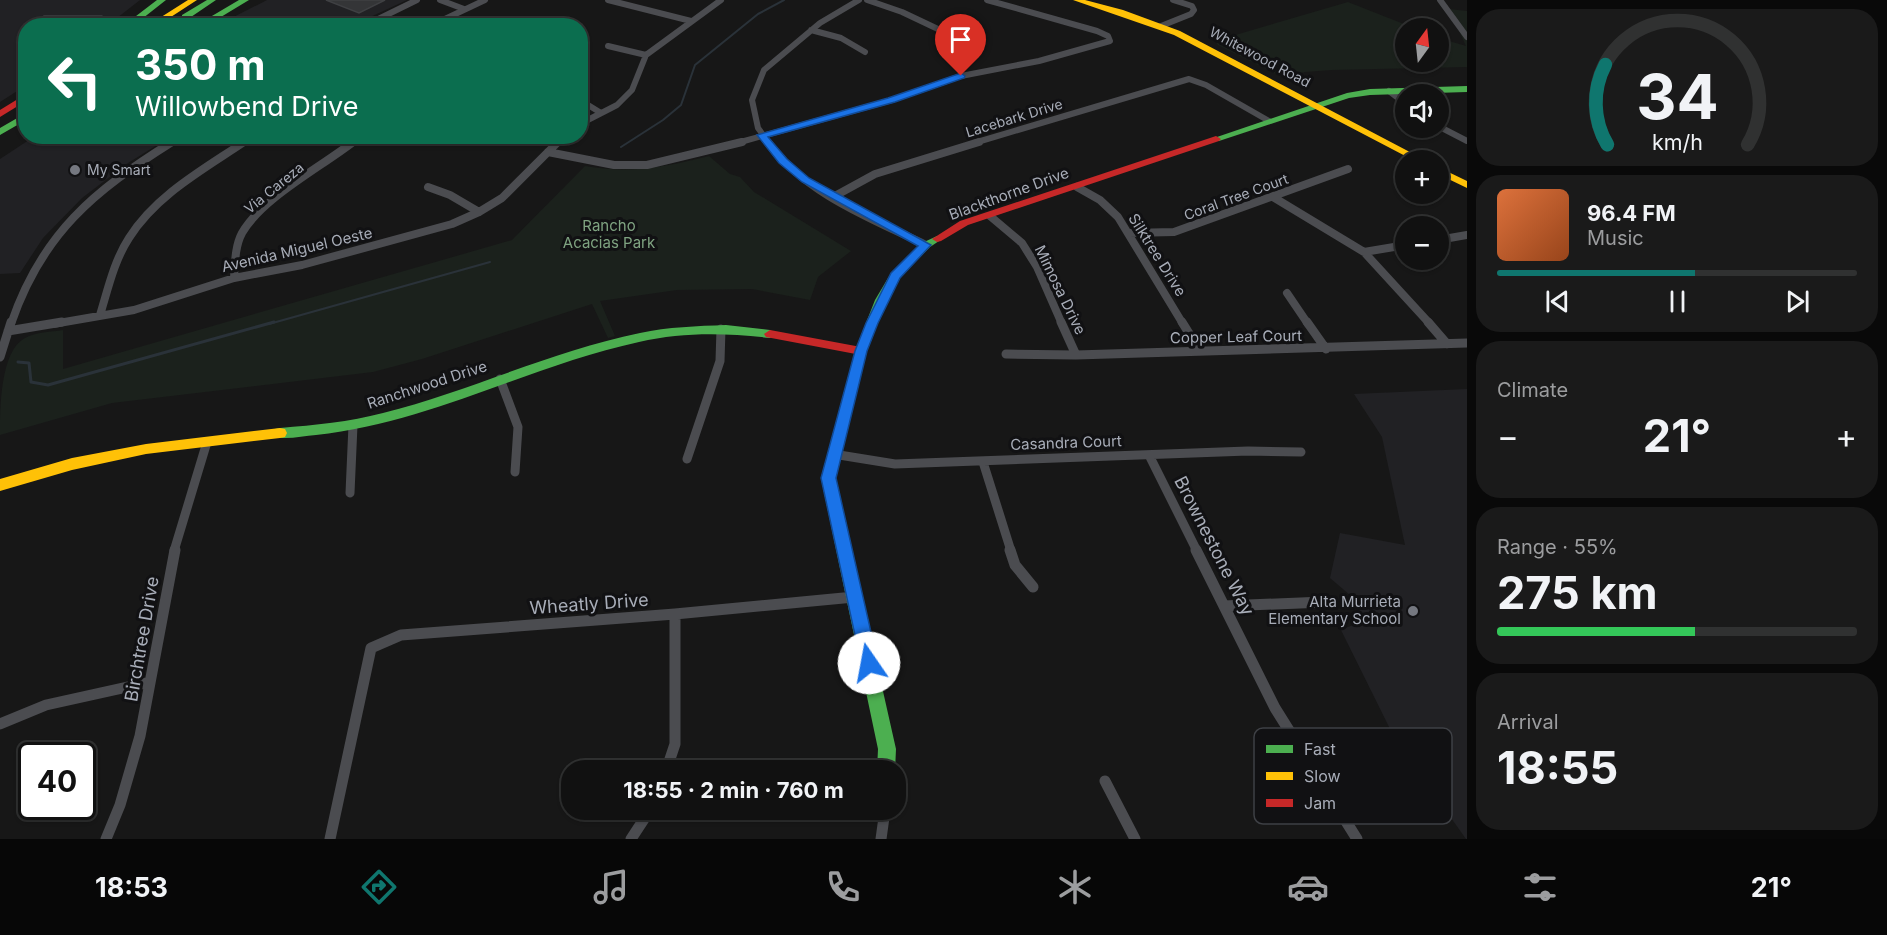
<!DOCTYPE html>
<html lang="en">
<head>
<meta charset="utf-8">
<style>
	:root { --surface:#111; --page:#1a1a1a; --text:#f1f3f6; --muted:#9c9d9f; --line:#303131; --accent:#0f766e }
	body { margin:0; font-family:Inter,sans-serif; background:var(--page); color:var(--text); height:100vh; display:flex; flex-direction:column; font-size:22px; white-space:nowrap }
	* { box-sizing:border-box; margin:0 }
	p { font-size:20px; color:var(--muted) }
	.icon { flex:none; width:33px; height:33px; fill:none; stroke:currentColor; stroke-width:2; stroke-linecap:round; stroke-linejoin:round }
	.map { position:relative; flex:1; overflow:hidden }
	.sheet { display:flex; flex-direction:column; gap:9px; padding:9px; background:#090909; width:420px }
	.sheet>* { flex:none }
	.guide { position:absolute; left:18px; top:18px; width:570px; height:126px; border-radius:24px; box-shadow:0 2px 4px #0004,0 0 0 2px var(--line); background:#0b6e4f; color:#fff; overflow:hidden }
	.needle { width:39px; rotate:15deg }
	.buttons { position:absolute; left:1395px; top:18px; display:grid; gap:12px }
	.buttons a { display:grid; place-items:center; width:54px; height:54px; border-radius:50%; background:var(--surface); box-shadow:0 2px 4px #0004,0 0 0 2px var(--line); font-size:30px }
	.speed { position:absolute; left:18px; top:742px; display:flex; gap:12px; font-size:30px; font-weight:700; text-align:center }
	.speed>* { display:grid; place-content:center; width:78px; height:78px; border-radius:50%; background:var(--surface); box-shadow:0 2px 4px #0004,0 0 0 2px var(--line); line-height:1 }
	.speed .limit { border:3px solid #111; border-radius:9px; background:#fff; color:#111 }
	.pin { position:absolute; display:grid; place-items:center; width:51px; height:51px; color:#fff; margin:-62px -26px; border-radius:50% 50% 50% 0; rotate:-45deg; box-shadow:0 0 6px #0007 }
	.pin .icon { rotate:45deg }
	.me { position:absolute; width:66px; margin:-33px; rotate:348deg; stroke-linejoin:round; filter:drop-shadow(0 0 4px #0008) }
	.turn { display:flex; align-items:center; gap:21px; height:126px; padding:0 18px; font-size:27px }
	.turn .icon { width:78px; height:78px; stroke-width:2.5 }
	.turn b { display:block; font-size:42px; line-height:51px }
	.big { font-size:45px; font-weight:700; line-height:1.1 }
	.sheet .tile { flex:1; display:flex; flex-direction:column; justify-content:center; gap:9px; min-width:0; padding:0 21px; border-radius:24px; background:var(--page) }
	.sheet .dial { align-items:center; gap:0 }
	.dial svg { height:156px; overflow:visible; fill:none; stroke:var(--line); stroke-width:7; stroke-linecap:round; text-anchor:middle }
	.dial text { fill:var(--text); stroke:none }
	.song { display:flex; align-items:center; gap:18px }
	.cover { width:72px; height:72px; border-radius:9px; background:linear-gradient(135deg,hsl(20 70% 55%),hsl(20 70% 35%)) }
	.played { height:6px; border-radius:3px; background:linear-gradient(90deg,var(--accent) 55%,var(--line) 55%) }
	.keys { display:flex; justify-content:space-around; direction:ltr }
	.heat { display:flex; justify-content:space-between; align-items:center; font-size:33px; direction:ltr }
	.charge { height:9px; border-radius:4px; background:linear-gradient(90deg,#34c759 55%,var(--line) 0) }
	.trip { position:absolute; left:561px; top:760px; width:345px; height:60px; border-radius:24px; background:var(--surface); box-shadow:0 2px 4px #0004,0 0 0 2px var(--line); font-weight:700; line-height:60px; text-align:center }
	.menu { display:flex; height:96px; justify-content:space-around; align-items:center; background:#070707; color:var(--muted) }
	.menu .icon { width:42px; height:42px }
	.menu .selected { color:var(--accent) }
	.menu b { font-size:27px; color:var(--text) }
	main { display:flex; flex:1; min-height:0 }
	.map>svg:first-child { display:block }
</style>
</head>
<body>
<main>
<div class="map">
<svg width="1467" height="839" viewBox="0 0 1467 839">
	<rect width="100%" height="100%" fill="#171717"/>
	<path fill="#212124" d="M0,0h140l-32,25 -82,1 -1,60 -25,16z
		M267,0h140l-54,25 -137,1z
		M35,136l135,1 -42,26 -46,35 -39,40 -23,35 -20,1v-115z
		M1467,389v450h-1l-71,-100 -54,-109 19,-8 -3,-21 -27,-23 10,-45 65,12 -23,-108 -28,-43z"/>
	<path fill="#1b211c" d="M1348,2l66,26h-8v34h32l1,-24 27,8 -17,-37 18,2v56l-135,3 -27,2 -21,6 -66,-33 -3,-4z
		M709,156l21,18 10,3 14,15 97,59 -33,26 -8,23 -58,-11 -75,1 -77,11 15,35 -7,2 -16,-34 -170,55 -49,13 -261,31 -112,32c0,-26 0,-84 25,-97 11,-6 26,-6 38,-8v39l449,-129 73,-74c43,8 82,1 124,-10z"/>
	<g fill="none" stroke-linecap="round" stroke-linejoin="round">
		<path stroke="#2a3239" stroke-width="2" d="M621,147l42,-27 18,-15 14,-40 63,-51 26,-14
			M269,324l221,-62"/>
		<path stroke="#2a3239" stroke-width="3" d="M18,362l11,1 2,19 17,3 226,-63"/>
	</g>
	<path fill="#343537" stroke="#3f4043" stroke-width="1.5" d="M326,0h59l-26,13z
		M44,16h57l-11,10h-58z"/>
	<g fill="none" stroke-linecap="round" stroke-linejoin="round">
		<path stroke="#4b4c50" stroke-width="6" d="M440,0l24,9
			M608,0l83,21
			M867,0l35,12 38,18
			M1440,0l27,37
			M364,26l53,-26
			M430,26l55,-26
			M1161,26l30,-12 3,-4 -2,-4 -19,-6
			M811,30l30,8 24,14
			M608,46l38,9
			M1389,91l17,13
			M580,100l21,13
			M580,124l37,-19 15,-15 14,-35 75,-55
			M1438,126l29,15
			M170,143l11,-7
			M242,143l11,-7
			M351,143l9,-7
			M557,143l7,-7
			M737,143l155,-43 69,-24 78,-15 71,-20 -2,-5 -11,-5 -110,-31
			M769,143l-11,-15 -6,-28 12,-30 56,-47 39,-23
			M974,143l215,-64 17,6 63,36"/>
		<path stroke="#4b4c50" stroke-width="8" d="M768,142c36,51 104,77 158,103
			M548,152l66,13h33l95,-23
			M428,187l22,8 29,17
			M1077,187l23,13 18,17 65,107
			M833,197l42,-23 104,-32
			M1273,197l91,55 66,72
			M990,216l32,27 15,24 25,57
			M1129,233l45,-1 174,-63
			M1438,240l29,-5
			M1364,252l42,-7
			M234,278c1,-15 1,-32 8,-45 20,-35 79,-66 111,-91
			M1287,293l21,31
			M100,315c8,-26 14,-54 29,-77 27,-43 75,-69 115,-96
			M11,324c31,-91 83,-133 161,-182
			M53,324l81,-14 100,-32 68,-13 150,-41 27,-12 23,-14 56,-56"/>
		<path stroke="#4b4c50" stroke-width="9" d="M1061,322l15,33
			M1182,322l18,29
			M1307,322l19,27
			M1428,322l19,22
			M8,331l54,-9
			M1006,354l70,1 391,-12
			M0,357l11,-35
			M500,379l18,48 -3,45
			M833,454l62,10 353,-13 53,1
			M1149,455l48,96
			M687,459l33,-98 1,-32
			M983,462l28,89
			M350,493l3,-68
			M174,551l33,-109"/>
		<path stroke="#4b4c50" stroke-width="11" d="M1010,550l5,15 18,22
			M1196,550l79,158 82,131
			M1224,606l100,-4
			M0,724l46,-19 104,-23
			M666,771l9,-27v-130
			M1105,781l30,58
			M106,839l14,-34 20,-69 35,-186
			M330,839l41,-191 30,-13 274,-21 179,-17
			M631,839l19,-29
			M881,839l4,-29"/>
		<path fill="#4caf50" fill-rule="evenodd" d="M157,0h9l-33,26h-10z
			M207,0h9l-28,19h-6v-4z
			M239,0h10l-43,26h-11z
			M1467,86v6l-97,3 -21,3 -130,43 -8,-2 136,-46 23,-4z
			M26,113v7l-26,15v-7z
			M937,236l5,3 -12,8 -31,31 -12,22 -20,51 -32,127 61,271 -1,22h-18l1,-22 -57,-271 34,-127 20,-51 16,-27 31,-30z
			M726,325l44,5 6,4 -6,4c-45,-5 -87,-6 -131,4 -110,24 -210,81 -323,93 -13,1 -29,5 -41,2l-2,-4 2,-4 5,-1c35,-3 69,-6 103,-15 87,-22 169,-62 257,-80 28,-6 57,-7 86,-8z"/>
		<path fill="#ffc107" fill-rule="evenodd" d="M188,0h9l-40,26h-10z
			M1073,0h12l38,10 57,21 245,129h-12l-239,-125z
			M1438,167l29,14v7l-29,-14z
			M280,428l5,1 2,4 -2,4 -5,1 -134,16 -74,16 -72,21v-12l72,-21 74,-14z"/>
		<path fill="#c62828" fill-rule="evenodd" d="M26,94v7l-26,16v-7z
			M1216,136l5,3 -2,2 -251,84 -27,16 -4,1 -5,-3 28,-18z
			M770,330l91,17 6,4 -6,4 -95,-18 -2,-3z"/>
	</g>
	<path fill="#1a73e8" stroke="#114b97" stroke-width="1.5" d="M961,73l4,3 -1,2 -69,24 -127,35 19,22 22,19 122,67 -31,33 -22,45 -11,28 -31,127 42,185 -3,6 -6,2 -6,-2 -2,-6 -40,-185 34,-127 11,-28 25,-50 27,-27 -116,-64 -23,-19 -22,-28 131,-37z"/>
	<g fill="#757880" stroke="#111113" stroke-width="2">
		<circle cx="75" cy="170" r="6"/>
		<circle cx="1413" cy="611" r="6"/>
	</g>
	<g text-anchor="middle" stroke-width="6" stroke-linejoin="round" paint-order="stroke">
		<g font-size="14" fill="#a8adb8" stroke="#111113">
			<text transform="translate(1260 57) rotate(28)" y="5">Whitewood Road</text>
			<text transform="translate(1014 118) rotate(-17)" y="5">Lacebark Drive</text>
			<text transform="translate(274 188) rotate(-39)" y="5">Via Careza</text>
			<text transform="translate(1236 197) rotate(-20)" y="5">Coral Tree Court</text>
		</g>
		<g font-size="14" fill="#a8adb8" stroke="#111113" text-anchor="start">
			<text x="87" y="175">My Smart</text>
		</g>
		<g font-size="15" fill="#a8adb8" stroke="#111113">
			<text transform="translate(1009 194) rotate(-20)" y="5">Blackthorne Drive</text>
			<text transform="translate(297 250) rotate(-13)" y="5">Avenida Miguel Oeste</text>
			<text transform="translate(1157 255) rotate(58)" y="5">Silktree Drive</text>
			<text transform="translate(1060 290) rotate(64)" y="5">Mimosa Drive</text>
			<text transform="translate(1236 337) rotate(-1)" y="5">Copper Leaf Court</text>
			<text transform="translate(427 385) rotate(-18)" y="5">Ranchwood Drive</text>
			<text transform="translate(1066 443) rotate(-2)" y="5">Casandra Court</text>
		</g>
		<g font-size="15" fill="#7fa381" stroke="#111113">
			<text x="609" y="231">Rancho<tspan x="609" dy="17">Acacias Park</tspan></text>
		</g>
		<g font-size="15" fill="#a8adb8" stroke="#111113" text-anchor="end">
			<text x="1401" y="607">Alta Murrieta<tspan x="1401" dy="17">Elementary School</tspan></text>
		</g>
		<g font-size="18" fill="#a8adb8" stroke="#111113">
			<text transform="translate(1214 546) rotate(63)" y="6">Brownestone Way</text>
			<text transform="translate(589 604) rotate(-4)" y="6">Wheatly Drive</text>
			<text transform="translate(142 639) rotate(-80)" y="6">Birchtree Drive</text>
		</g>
	</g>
	<rect x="1254" y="728" width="198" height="96" rx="9" fill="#111113" stroke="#3e4045" stroke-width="1.5"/>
	<rect x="1266" y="745" width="27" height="8" fill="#4caf50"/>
	<rect x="1266" y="772" width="27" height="8" fill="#ffc107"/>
	<rect x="1266" y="799" width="27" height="8" fill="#c62828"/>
	<g font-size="16" fill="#a8adb8">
		<text x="1304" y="755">Fast</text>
		<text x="1304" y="782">Slow</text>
		<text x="1304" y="809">Jam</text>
	</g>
</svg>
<div class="buttons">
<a><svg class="needle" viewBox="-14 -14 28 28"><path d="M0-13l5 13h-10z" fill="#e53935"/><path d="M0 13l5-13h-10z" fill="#9c9d9f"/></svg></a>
<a><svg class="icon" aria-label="sound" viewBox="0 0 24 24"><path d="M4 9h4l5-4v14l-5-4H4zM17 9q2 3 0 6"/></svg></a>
<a>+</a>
<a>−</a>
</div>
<div class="speed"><div class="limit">40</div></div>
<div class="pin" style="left:961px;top:76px;background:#d93025"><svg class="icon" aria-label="arrive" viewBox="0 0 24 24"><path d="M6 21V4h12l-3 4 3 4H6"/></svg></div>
<svg class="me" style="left:869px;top:663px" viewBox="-20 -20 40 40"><circle r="19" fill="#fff"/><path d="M0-13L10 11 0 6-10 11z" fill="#1a73e8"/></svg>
<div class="trip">18:55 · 2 min · 760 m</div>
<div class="guide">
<div class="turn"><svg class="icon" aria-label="left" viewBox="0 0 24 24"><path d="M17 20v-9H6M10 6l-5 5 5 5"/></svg><div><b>350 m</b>Willowbend Drive</div></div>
</div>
</div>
<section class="sheet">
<div class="tile dial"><svg viewBox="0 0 100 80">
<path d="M14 69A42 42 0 1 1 86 69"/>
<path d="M14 69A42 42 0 0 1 13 28" stroke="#0f766e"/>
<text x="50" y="56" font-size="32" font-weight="700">34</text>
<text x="50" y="72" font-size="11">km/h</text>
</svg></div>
<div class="tile">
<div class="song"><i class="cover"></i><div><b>96.4 FM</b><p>Music</p></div></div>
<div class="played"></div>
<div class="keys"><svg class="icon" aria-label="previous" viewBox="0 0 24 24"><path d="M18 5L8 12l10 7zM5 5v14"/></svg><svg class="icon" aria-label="pause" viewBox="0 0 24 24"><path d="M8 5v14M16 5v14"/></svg><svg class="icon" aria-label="next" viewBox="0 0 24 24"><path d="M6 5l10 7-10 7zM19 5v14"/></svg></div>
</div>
<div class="tile"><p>Climate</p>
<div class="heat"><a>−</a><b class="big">21°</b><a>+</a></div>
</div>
<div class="tile"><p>Range · 55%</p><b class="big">275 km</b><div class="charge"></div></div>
<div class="tile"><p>Arrival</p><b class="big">18:55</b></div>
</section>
</main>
<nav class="menu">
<b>18:53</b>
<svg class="icon selected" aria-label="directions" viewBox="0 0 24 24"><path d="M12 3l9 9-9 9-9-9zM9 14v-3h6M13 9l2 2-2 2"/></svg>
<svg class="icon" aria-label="music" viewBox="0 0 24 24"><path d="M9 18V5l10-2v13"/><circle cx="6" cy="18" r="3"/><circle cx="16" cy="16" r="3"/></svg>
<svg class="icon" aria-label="phone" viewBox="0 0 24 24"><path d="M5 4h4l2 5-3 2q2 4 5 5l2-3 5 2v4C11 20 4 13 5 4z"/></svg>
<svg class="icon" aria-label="climate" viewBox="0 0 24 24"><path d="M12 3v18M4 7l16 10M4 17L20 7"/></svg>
<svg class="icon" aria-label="car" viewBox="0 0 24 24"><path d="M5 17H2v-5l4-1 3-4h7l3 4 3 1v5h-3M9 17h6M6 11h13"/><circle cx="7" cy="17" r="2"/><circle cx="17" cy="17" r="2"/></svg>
<svg class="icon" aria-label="filters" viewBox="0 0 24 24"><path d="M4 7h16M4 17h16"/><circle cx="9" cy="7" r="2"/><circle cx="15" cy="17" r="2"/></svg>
<b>21°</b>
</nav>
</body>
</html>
